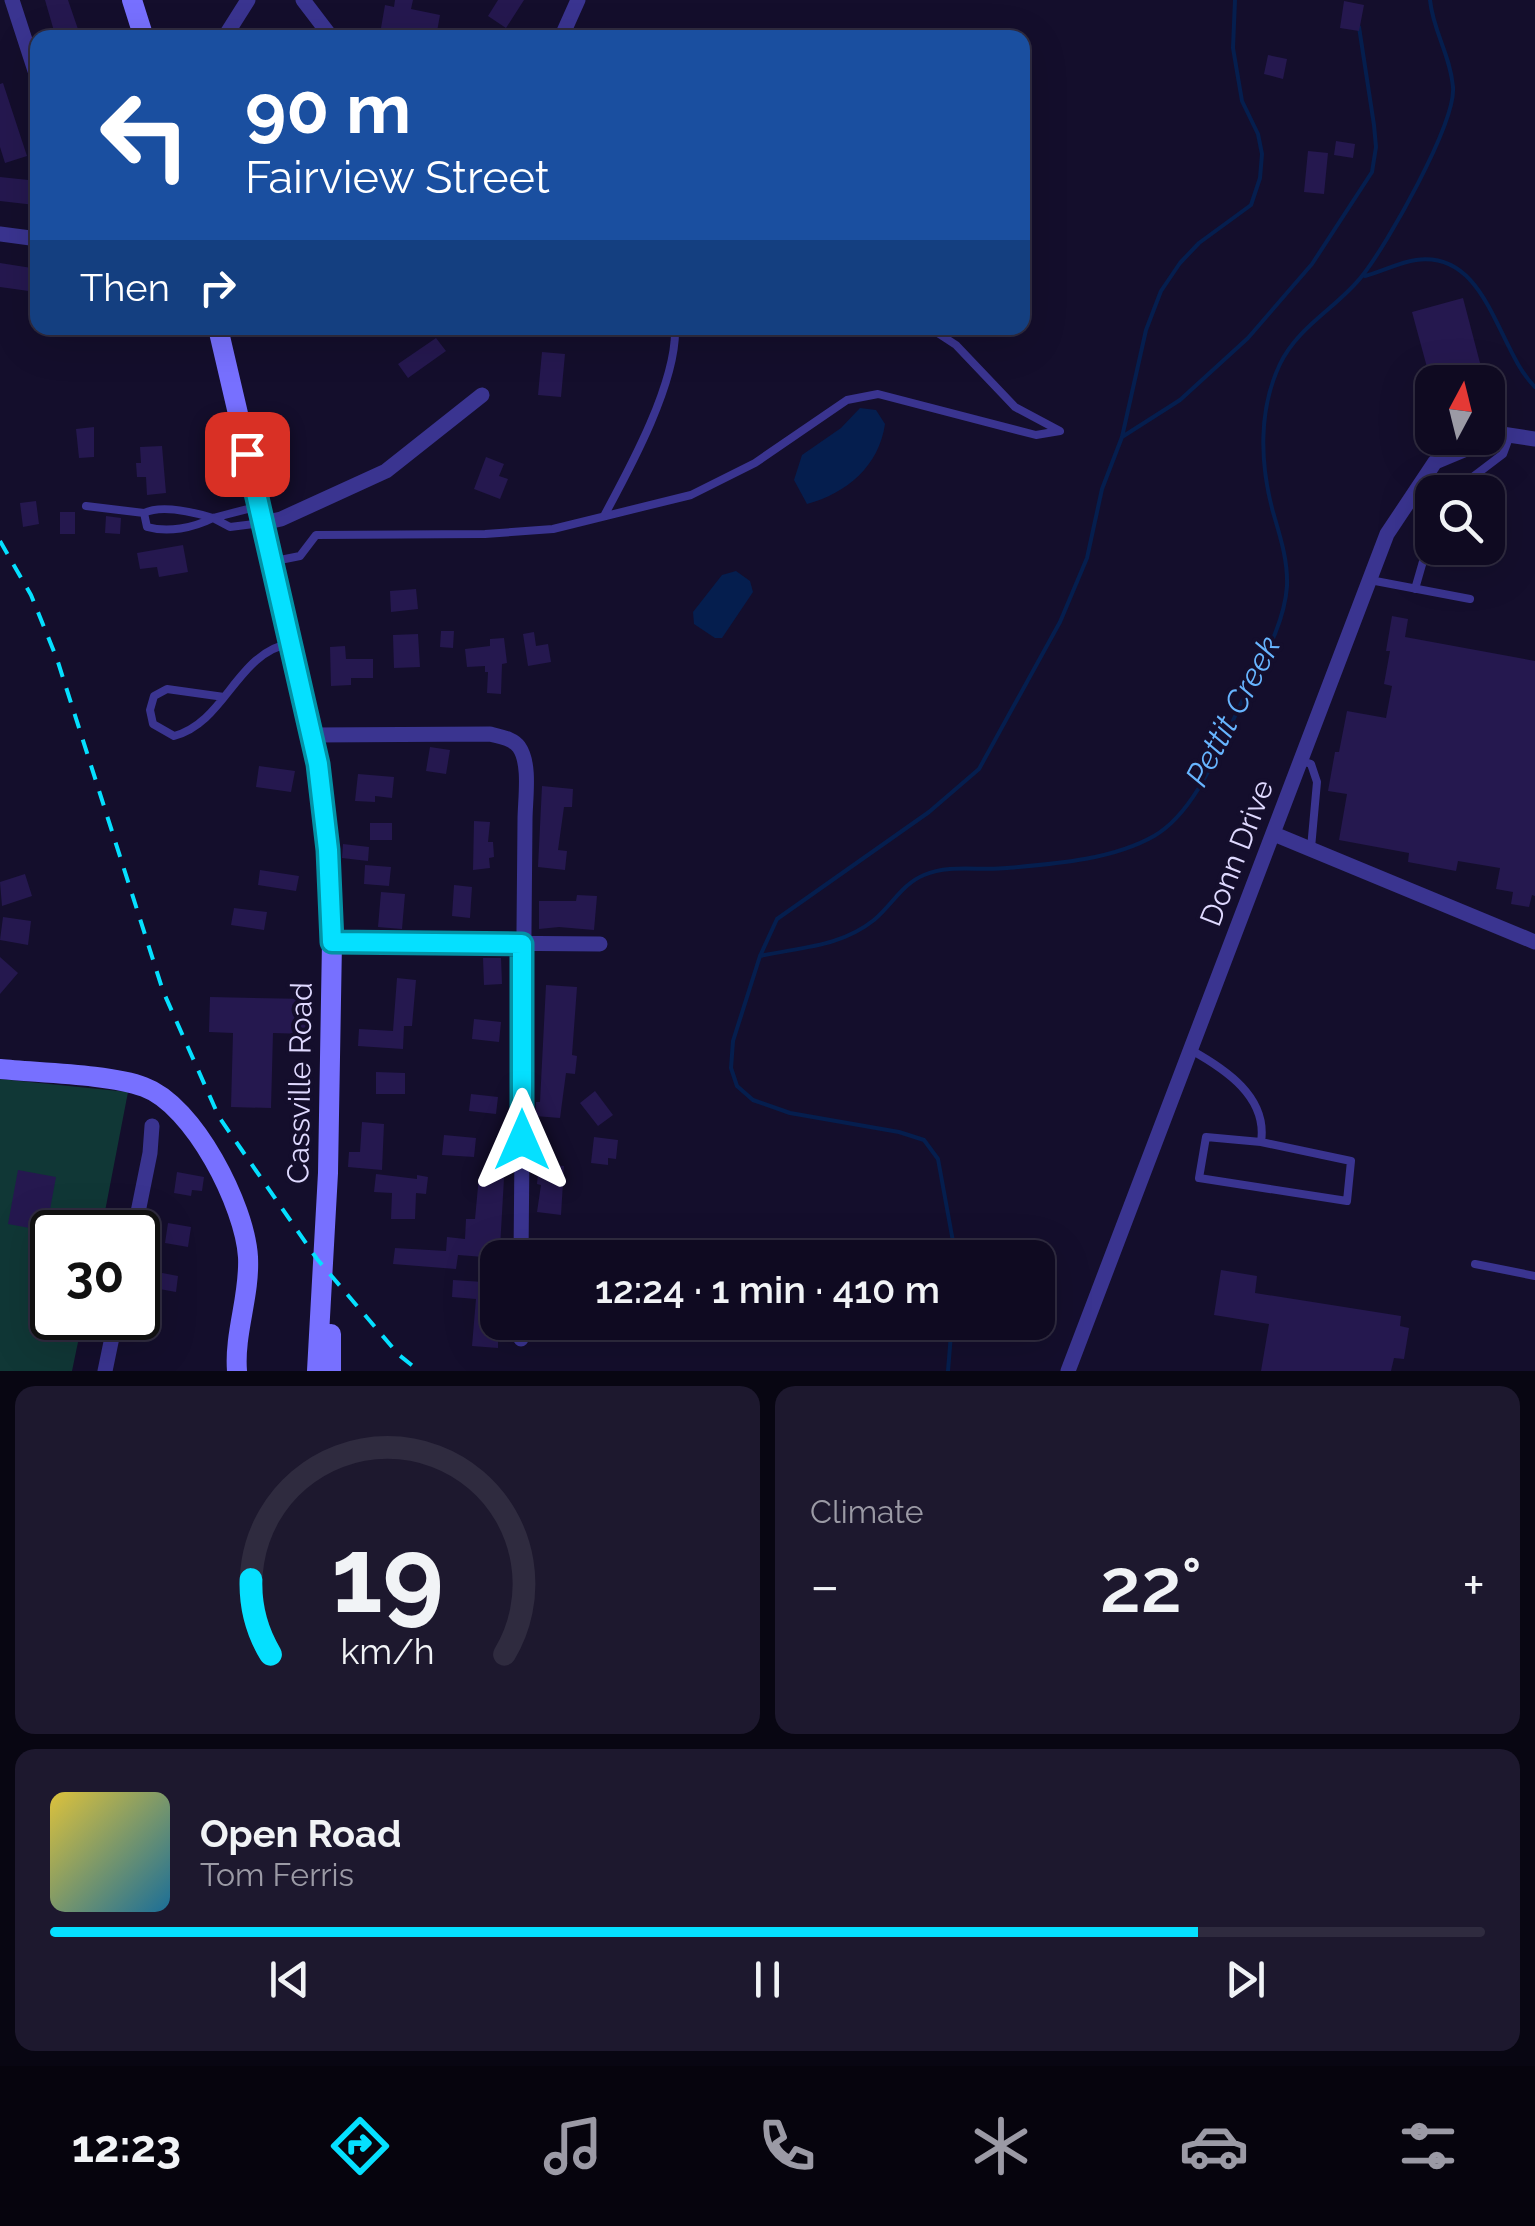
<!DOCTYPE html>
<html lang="en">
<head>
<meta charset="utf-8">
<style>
	:root { --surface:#0f0a21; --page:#1d182e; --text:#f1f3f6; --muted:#9b9aa5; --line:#2f2b3f; --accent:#05e0ff }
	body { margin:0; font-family:Raleway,sans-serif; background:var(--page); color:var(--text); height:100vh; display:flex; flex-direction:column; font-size:38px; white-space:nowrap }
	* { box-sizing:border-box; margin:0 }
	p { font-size:32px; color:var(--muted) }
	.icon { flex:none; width:55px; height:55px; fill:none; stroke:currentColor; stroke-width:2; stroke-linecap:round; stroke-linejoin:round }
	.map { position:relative; height:1371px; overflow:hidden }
	.drawer { display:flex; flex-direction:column; gap:15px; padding:15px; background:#080612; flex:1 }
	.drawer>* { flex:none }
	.banner { position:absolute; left:30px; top:30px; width:1000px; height:305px; border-radius:20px; box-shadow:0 10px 40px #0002,0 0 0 2px var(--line); background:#1a4fa0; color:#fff; overflow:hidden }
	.needle { width:65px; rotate:7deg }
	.controls { position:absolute; left:1415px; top:365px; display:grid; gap:20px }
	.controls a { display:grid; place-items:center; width:90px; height:90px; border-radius:20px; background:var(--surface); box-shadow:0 10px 40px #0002,0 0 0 2px var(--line); font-size:50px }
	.speed { position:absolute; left:30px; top:1210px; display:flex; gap:20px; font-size:50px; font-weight:700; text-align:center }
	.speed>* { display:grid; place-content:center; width:130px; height:130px; border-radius:50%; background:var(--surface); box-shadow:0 10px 40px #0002,0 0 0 2px var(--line); line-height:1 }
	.speed .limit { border:5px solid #111; border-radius:15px; background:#fff; color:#111 }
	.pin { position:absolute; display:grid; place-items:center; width:85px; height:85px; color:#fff; margin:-42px; border-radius:20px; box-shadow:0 5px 15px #0006 }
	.me { position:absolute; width:110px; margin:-55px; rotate:0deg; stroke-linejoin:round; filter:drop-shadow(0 0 8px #0008) }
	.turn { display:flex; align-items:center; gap:35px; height:210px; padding:0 50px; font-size:45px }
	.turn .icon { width:130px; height:130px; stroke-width:2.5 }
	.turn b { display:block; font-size:70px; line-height:85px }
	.then { display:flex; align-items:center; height:95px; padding:0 50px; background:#0003; gap:20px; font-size:38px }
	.big { font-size:75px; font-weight:600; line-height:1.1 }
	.drawer .card { flex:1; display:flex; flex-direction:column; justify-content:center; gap:15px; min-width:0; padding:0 35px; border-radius:20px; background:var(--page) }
	.drawer .dial { align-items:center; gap:0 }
	.dial svg { height:260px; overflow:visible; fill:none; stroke:var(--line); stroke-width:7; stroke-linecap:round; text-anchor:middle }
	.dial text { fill:var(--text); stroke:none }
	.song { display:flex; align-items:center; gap:30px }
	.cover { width:120px; height:120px; border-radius:15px; background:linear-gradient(135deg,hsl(50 70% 55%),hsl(200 70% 35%)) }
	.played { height:10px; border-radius:5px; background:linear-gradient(90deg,var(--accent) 80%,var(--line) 80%) }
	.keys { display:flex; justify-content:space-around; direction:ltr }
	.heat { display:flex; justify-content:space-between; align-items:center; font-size:55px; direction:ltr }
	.drawer .tiles { flex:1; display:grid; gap:15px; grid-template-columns:1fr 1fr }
	.card:last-child { grid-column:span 2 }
	.trip { position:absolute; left:480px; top:1240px; width:575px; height:100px; border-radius:20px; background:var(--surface); box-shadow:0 10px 40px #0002,0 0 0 2px var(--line); font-weight:600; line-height:100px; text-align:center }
	.tab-bar { display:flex; height:160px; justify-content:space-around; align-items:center; background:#06040d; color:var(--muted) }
	.tab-bar .icon { width:70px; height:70px }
	.tab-bar .current { color:var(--accent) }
	.tab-bar b { font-size:45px; color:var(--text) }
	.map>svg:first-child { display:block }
</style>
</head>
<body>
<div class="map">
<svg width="1535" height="1371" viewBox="0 0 1535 1371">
	<rect width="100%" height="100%" fill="#140e2c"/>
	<path fill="#103736" d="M0,1079l128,13 -27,140h-49v86h31l-11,53h-72z"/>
	<path fill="#051e4e" d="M860,408l16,2 9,14c-6,42 -38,69 -78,80l-13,-24 8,-25 39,-27z
		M736,571l14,10 3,11 -31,46h-7l-21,-14 -1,-12 29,-37z"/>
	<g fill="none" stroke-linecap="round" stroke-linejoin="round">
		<path stroke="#051e4e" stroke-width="4" d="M1365,276c16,-4 35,-14 51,-16 72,-10 81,90 119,127
			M1122,437l58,-37 68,-62 64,-74 60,-92 4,-25 -2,-22 -15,-98
			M760,956c41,-9 80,-9 114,-36 18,-15 28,-36 50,-45 26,-11 55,-4 83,-7 46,-4 105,-8 147,-32 40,-23 64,-84 83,-124 18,-40 47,-82 50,-126 1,-26 -7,-50 -14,-74 -13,-48 -15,-102 7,-148 18,-38 58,-57 82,-88 25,-31 94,-153 91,-189 -3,-33 -20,-56 -23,-87
			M956,1258l-18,-99 -14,-19 -25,-8 -109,-19 -37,-13 -16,-14 -6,-18 2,-27 27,-85 17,-37 152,-107 50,-43 81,-147 27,-64 15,-69 20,-52 24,-107 15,-39 19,-28 19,-20 52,-38 9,-27 2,-24 -4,-20 -16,-33 -9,-53 2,-48
			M948,1371l4,-49"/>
	</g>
	<path fill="#25184f" d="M45,0h23l13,38h-25z
		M395,0h18l-2,9 29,6 -4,22 -55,-9 4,-23 9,2z
		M498,0h26l-18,28 -18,-12z
		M1344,1l20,4 -5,26 -19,-3z
		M1268,55l19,4 -4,20 -19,-5z
		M3,83l24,73 -22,7 -5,-16v-63z
		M1336,141l19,3 -2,14 -19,-3z
		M1308,151l20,2 -4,41 -20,-2z
		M0,177l38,4 -3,24 -35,-4z
		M0,263l38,6 -2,23 -36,-5z
		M1463,298l22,84h-54l-19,-70z
		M436,338l10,13 -38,27 -10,-14z
		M542,352l23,2 -4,43 -23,-2z
		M94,427v30l-15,1 -3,-29z
		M162,446l4,47 -19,2 -1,-18h-9l-1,-14h5l-1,-16z
		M486,457l18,7 -5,12 9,3 -8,20 -26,-10z
		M36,501l3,23 -16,3 -3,-24z
		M60,512h15v22h-15z
		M106,516l15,2 -1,16 -15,-1z
		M183,545l5,27 -29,5 -2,-10 -17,2 -3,-16z
		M416,589l2,20 -27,3 -1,-21z
		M1392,616l16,3 -3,18 130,24v235l-3,-1 -3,12 -18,-3 2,-12 -17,-3 4,-21 -42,-7 -2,10 -48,-9 1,-9 -70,-13 8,-46 -19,-3 7,-39h4l8,-41 39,7 6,-32 -8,-2 6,-33h-4z
		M441,631h13l-1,17 -13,-1z
		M534,632l2,14 12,-2 3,18 -23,4 -5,-32z
		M418,634l2,33 -26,1 -1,-33z
		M504,638l3,25 -5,1 -1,30 -14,-1 1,-21h-3v-6l-18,1 -2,-18 25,-3v-7z
		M345,646l1,13h27v19h-22v7l-20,1 -1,-39z
		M430,747l20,3 -4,24 -20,-3z
		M259,766l36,5 -4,21 -35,-5z
		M358,774l36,3 -2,21 -17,-2v6l-20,-1z
		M542,786l31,3 -1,18h-8l-6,43 9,1 -2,19 -27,-3z
		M474,821l16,1 -2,20h5l1,15 -5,1 1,10 -17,2z
		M370,823h22v17h-22z
		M343,844l26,3 -1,14 -26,-3z
		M365,865l26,2 -2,19 -25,-2z
		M260,870l39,6 -3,15 -38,-6z
		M25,874l7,22 -30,10 -2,-24z
		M454,885l18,2 -2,31 -18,-2z
		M381,892l24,2 -3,35 -24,-2z
		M577,895l20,1 -3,34 -35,-3 -20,2v-28h37z
		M234,908l33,4 -3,18 -33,-5z
		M3,917l28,4 -3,24 -28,-5z
		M0,957l18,16 -18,21z
		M483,958h18l1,26 -18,1z
		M397,978l19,2 -4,46h-8l-1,23 -45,-3 1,-17 34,2z
		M546,985l31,2 -5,68 5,1 -2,18 -9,-1 -6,45 -25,-2 1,-14h4z
		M210,997l98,2 -1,35 -34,-1 -2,75 -40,-1 2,-74 -24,-1z
		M474,1019l27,3 -2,20 -27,-3z
		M376,1072l29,1v21h-29z
		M595,1091l18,24 -15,11 -18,-23z
		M471,1094l27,3 -2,17 -27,-3z
		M362,1122l22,2 -2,46 -34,-3 1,-15h11z
		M444,1135l32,3 -2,19 -32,-2z
		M594,1137l24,3 -2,19 -8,-1v7l-17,-2z
		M539,1164l25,2 -3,49 -24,-3 4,-27 -4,-1z
		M18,1170l38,7 -10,54 -38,-7z
		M177,1172l27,5 -2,14 -10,-1 -1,6 -17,-3z
		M376,1174l41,5v-4l11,2 -2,17 -10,-1 -1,26h-24l1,-26 -18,-1z
		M479,1176l25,2 -4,70 -16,-2v11l-26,-2 -2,14 -63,-5 2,-16 51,3 1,-14 18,2 1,-20h9z
		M168,1223l23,4 -3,20 -23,-4z
		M1221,1270l36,6 -2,17 146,23 -1,10 9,2 -5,31 -10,-1 -3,13h-130l8,-47 -55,-9z
		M157,1272l21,4 -2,16 -22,-4z
		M453,1280l45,3v65l-26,-2 4,-47 -24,-2z"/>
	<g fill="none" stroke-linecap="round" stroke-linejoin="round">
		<path stroke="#3a3490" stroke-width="8" d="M1453,492l50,-38 7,-19
			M86,506l58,7c18,-9 49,-1 69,5
			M259,506l-46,12 17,9 32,-4
			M144,513l3,14c21,6 46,1 66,-9
			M604,516c26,-48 73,-134 71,-188
			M275,561l25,-5 16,-21 169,-1 68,-5 138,-34 64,-32 92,-63 31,-6 158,41 24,-4 -45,-24 -59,-62 -26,-17
			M1370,580l100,19
			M1415,589l17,-59
			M224,697l-57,-8 -13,7 -4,14 3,14 21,12c52,-14 62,-83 117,-93
			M1302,761l9,3 6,18 -6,66
			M1191,1050c34,19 77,47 70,92l90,19 -4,40 -148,-23 7,-41 55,5
			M1475,1264l60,12"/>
		<path stroke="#3a3490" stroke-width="15" d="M12,0l26,80
			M303,0l29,38
			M224,38l24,-38
			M561,38l17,-38
			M0,234l38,5
			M263,523l18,-4 105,-48 96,-76
			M313,735l177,-1c10,3 23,4 29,13 12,17 6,53 6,73l-4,438
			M1274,834l261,108
			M332,942l268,2
			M134,1232l16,-79 2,-27
			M521,1339v-17
			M105,1371l11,-53
			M1068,1371l319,-837 48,-72 67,-28 33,5"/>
		<path stroke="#7770ff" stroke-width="20" d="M132,0l12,38
			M218,328l95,407 13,85 6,122 -4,231 -11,198
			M0,1069c39,4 109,5 144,18 50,18 101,119 104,170 2,39 -14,76 -11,114
			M331,1371v-37"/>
		<path stroke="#05e0ff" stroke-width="4" stroke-dasharray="15 12" stroke-linecap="butt" d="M0,541l31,54 26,64 106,332 56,126 98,142 82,96 20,16"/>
	</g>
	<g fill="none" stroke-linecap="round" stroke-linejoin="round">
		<g stroke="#0392a6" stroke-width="25">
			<path id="route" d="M247,454l71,310 10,86 4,92 190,2v196"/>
		</g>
		<use href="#route" stroke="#05e0ff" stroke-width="18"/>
	</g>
	<g text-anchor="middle" stroke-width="8" stroke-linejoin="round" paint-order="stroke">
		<g font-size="30" fill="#dfd9ff" stroke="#140e2c">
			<text transform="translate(1237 853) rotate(-69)" y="10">Donn Drive</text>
			<text transform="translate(300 1083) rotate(-89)" y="10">Cassville Road</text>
		</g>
		<g font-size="32" font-style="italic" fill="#67b5ff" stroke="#140e2c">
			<text transform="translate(1233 711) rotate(-62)" y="11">Pettit Creek</text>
		</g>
	</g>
</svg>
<div class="controls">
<a><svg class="needle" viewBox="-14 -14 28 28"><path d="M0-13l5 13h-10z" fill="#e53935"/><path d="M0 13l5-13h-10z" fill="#9b9aa5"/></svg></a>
<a><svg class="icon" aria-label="search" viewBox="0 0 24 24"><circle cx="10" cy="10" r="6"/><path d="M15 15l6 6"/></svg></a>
</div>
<div class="speed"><div class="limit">30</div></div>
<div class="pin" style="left:247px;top:454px;background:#d93025"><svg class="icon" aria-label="arrive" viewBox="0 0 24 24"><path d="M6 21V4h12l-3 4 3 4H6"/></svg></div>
<svg class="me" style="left:522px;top:1140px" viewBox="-20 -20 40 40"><path d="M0-17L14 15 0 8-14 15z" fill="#05e0ff" stroke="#fff" stroke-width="4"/></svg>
<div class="trip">12:24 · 1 min · 410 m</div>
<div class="banner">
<div class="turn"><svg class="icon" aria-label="left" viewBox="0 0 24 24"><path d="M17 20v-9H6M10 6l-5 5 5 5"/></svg><div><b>90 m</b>Fairview Street</div></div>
<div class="then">Then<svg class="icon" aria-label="right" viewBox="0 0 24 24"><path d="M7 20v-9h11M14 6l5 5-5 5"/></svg></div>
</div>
</div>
<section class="drawer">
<div class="tiles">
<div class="card dial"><svg viewBox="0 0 100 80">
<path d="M14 69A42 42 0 1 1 86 69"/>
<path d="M14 69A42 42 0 0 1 8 46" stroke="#05e0ff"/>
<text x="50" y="56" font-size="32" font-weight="700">19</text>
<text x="50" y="72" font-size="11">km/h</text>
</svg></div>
<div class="card"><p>Climate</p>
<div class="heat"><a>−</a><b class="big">22°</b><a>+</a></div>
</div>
<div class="card">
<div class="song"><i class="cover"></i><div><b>Open Road</b><p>Tom Ferris</p></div></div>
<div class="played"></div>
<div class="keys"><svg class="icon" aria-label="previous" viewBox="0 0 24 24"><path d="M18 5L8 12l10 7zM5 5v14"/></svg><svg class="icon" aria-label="pause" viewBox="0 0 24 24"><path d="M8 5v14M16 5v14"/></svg><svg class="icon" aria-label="next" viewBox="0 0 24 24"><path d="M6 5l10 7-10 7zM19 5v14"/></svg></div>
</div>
</div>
</section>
<nav class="tab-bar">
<b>12:23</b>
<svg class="icon current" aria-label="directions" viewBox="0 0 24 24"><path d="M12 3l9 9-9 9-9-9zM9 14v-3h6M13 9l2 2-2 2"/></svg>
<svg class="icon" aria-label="music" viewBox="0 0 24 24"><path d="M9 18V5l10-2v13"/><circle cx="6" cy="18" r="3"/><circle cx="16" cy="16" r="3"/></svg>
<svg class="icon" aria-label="phone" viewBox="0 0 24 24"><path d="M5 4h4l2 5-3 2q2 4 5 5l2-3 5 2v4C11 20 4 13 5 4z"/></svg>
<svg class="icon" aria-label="climate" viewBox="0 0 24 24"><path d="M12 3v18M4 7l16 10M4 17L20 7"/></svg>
<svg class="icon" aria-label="car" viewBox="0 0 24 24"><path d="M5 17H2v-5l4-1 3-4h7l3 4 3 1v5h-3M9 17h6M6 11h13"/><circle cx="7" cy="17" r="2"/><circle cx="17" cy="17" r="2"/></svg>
<svg class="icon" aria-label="filters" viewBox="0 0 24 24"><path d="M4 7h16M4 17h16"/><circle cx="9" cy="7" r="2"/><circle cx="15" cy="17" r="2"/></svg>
</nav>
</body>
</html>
